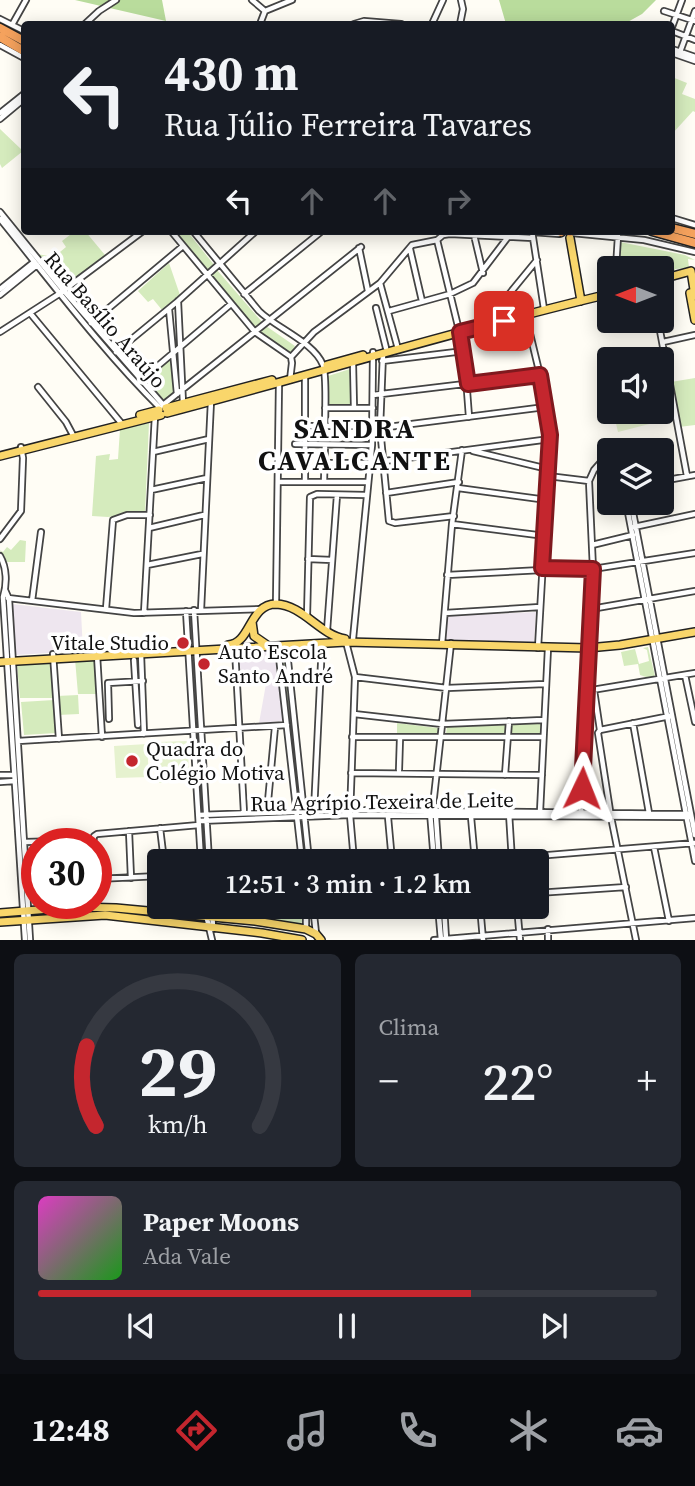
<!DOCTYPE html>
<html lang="pt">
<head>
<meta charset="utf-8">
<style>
	:root { --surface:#171b24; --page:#242831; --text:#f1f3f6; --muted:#9ea1a6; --line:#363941; --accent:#c4262e }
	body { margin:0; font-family:"Source Serif 4",serif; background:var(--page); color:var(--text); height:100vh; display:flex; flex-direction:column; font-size:26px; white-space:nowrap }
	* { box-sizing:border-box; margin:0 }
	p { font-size:23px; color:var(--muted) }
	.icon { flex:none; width:38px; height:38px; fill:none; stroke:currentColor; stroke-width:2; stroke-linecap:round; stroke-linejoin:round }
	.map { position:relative; height:940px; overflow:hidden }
	.side { display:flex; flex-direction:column; gap:14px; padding:14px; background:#0d0f14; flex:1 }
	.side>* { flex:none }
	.top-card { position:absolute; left:21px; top:21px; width:654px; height:214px; border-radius:7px; box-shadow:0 4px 18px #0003; background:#171b24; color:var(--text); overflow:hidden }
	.needle { width:46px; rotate:270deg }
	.buttons { position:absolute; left:597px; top:256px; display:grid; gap:14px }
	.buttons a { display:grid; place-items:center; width:77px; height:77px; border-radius:7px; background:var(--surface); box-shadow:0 4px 18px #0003; font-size:35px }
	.speed { position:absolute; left:21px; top:828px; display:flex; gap:14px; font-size:35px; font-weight:700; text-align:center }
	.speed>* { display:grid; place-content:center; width:91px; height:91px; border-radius:50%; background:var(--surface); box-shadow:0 4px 18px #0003; line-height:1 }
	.speed .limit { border:10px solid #d22; background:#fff; color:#111 }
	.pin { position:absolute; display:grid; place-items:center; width:60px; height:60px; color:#fff; margin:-30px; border-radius:14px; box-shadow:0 4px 10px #0006 }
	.me { position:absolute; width:77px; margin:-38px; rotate:2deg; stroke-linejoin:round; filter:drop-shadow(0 0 5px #0008) }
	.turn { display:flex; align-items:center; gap:24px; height:147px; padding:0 28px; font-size:32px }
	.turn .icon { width:91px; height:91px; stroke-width:2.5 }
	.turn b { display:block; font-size:49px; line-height:60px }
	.lanes { display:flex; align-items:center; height:66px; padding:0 28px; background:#0003; justify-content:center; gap:35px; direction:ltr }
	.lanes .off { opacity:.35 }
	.big { font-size:52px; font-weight:600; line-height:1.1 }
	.side .tile { flex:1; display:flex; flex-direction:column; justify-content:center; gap:10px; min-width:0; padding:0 24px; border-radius:10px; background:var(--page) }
	.side .dial { align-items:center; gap:0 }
	.dial svg { height:182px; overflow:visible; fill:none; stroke:var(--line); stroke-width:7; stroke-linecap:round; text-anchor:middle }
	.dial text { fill:var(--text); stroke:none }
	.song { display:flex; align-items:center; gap:21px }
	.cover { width:84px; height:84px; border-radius:10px; background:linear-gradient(135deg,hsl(310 70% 55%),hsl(120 70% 35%)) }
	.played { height:7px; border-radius:4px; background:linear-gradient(90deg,var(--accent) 70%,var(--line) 70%) }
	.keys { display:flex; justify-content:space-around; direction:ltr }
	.heat { display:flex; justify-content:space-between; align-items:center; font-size:38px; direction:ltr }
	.side .tiles { flex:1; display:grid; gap:14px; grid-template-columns:1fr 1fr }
	.tile:last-child { grid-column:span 2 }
	.trip { position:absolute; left:147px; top:849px; width:402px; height:70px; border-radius:7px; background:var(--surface); box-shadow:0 4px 18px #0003; font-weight:600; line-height:70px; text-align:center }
	.dock { display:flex; height:112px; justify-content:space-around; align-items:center; background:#090b0e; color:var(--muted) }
	.dock .icon { width:49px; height:49px }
	.dock .active { color:var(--accent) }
	.dock b { font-size:32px; color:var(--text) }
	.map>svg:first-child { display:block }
</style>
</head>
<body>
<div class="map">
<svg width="695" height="940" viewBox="0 0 695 940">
	<rect width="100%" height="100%" fill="#fffdf5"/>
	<path fill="#eee6ef" d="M12,604l69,8 2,39 -68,4z
		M536,612l-2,32 -91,-3 3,-25z
		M262,649l12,3 10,69 -25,2 7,-39 -12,-1 -2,-7 -11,2 -2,-27z"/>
	<path fill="#d5ebbd" d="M672,77l15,6 -5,11 13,5v13l-2,-1 -21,23z
		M0,129l23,22 -21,17 -2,-4z
		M75,231h10l20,24 -41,34 -27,-35 17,3 12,-10 -4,-6z
		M173,231h14l28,35 -9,7z
		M620,242l65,13 10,5 -7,-1 1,9 -14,1 -1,5 -12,3v-9h-44z
		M169,263l11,32 -18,15 -9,-11 -5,3 -10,-11z
		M217,270l46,53 -9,7 -44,-53z
		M266,326l29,20 -4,9 -34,-22z
		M173,355l3,39 -12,6 -22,-20z
		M350,369v38h-24l-1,-30z
		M695,378v47l-16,2 -8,-45z
		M149,423l-4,90 -37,4 -16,-1 4,-60 14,-2 -1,6 9,-1 2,-30z
		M20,540l6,1 -1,21h-18l-7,-12 3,2 4,-5 4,3z
		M648,647l7,29 -6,2 -9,-3 -2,-11 -14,2 -3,-14 14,-3 4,15 10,-3 -2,-11 -4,-2z
		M280,653h7l17,156 -5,1z
		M95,658l2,36h-19l-3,-35z
		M52,663l3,35h-35l-3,-33z
		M78,695l1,19 -21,1 -1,-19z
		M54,700l2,33 -32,2 -3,-33z
		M397,723l41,5 -1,7 -40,-1z
		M542,723l-1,13 -30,-2 1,-10z
		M506,725l-1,10 -59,-1 1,-7z
		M204,907h97l1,15 -4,6 -91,-12z"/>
	<path fill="#b9dc9c" d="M75,0h87l4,21z
		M499,0h157l-14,14 -18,10h-118z"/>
	<path fill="#e6f2cf" d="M662,406l3,14 -47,12 -5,-21h49z
		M188,741l1,41 -30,1 -1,-41z
		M147,744l2,33 -33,1 -2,-32z"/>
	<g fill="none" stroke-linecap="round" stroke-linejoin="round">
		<g stroke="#444" stroke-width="8">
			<path id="minor" d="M252,0l13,11 27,-11
				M664,11l31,10
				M0,19l24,12
				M85,24l14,-13 17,-11
				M260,24l5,-13
				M354,24l10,-3 37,3
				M432,24l11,-24
				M460,24l3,-15 -2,-9
				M12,25l14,-25
				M672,27l10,-27
				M672,31l23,9
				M0,45l24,13
				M672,49l23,8
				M680,52l15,-41
				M672,53l23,8
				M0,113l24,-19
				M0,119l24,-20
				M0,212l64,79 101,116
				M672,218l23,7
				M0,219c52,64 102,131 160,189
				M171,231l84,101 36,25 1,6 -2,17
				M193,231l66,80c17,17 55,31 64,54 4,12 2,47 2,62
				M532,231l12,78
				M532,232l27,2
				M572,233l72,7 51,12
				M474,235l9,38
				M437,240l27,111 5,66
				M359,248l9,43
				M410,249l12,52
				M616,268l2,-32
				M380,283l18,66
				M0,289l34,-27
				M244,294l78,-63
				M0,295l37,-30
				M178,301l5,102
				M376,308l10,40
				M169,309l8,85
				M389,311l61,-17 23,-11 35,-46
				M30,313l92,111
				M525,313l15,62 10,64 -12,209
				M658,320l29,156
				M487,321l50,-61
				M91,323l92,-77
				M0,332l59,-38 84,-63
				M663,342l32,-7
				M116,352l62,-51 78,-70
				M383,354l-3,74 9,93 6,2 59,-7
				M291,357l23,-25 66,-49 32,-38 25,-5 6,-5 7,-1 83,4
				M382,361l82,-10
				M353,363l1,45
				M305,376v106
				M140,381l91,-77
				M38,387l28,35 8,15
				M373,395l167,-20
				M163,405l198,-158
				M325,408h48
				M305,426h68
				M380,428l165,-21
				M295,444l76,1
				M614,450l7,-2 1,2
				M473,451l75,18
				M153,452l56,-13
				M325,463h45l180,-24
				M548,476l41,5
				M662,481l33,-6
				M278,482h90
				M324,482l1,-37
				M458,488l89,12
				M151,490l56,-12
				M386,493l73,-11
				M626,502l69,359
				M631,502l64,333
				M452,524l93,12
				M634,527l61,-13
				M149,528l55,-13
				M0,539l21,-28 2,-53 -2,-11
				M592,545l41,-10
				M0,556c7,12 7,28 3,41l22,343
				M308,559l24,1
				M147,565l55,-11
				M542,568l51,1 102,-16
				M447,575l95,-5
				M5,590l4,9 21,341
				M8,598l126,15 127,-4
				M32,601l9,-69
				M276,604l3,-221
				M106,609l7,-89 14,-5h23
				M591,609l104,-18
				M194,610l15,251
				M201,610l10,-209
				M186,611l15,250
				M144,613l11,-197
				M445,613l95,-6
				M307,617l3,-120 7,-3 49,1
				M327,631l10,-136
				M353,639l19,-194 1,-93
				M346,642l9,35 -5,138 4,46
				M442,644l10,-120 10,-74
				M289,646l-1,15 21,200
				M273,647l6,10 23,204
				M235,649l9,164
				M53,654l6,85
				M141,654l3,80
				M97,655l5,82
				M134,660l4,65
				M685,675l10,47
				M355,677l92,11 98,-4
				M594,690l6,40
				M586,691l109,-18
				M354,714l88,10 101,-4
				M109,719l-1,-36 35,-2
				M633,723l16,90
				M352,737h191
				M18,741l269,-16
				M399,770l1,-32
				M351,773l191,2
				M0,775h14
				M505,775l4,-54
				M0,782l15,-1
				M267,812l8,-85
				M314,812l8,-169
				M540,812l8,-164
				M581,812l12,-243 -4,-88 5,-11 15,-17
				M509,813l3,48
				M199,815l151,-5 341,4
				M388,817l4,44
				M436,817l3,44
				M471,817l4,44
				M199,821l151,-6 341,2
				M160,828l4,33
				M129,831l2,47
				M25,842l38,-1 6,3
				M93,844l1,-8 3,-2 102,-9
				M654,847l15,74
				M209,853l92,1
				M512,858l183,-15
				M434,861l-4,-49 3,-6 18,-163
				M96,879l63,-3
				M537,893l89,-6
				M204,906l8,34
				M212,906l1,23
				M313,906l3,27
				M438,906l3,34
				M444,906l2,33
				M480,906l3,34
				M517,906l3,34
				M314,913l70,-7
				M306,929v-23
				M548,929v11
				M434,940l261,-22
				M636,940l-25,-123 -13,-84 2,-3 70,-14"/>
		</g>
		<g stroke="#222" stroke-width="10">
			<path id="major" d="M570,238l11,63
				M662,279l29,-8 4,25
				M690,293l5,27
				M327,365l36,-10
				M166,408l106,-28
				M167,413c148,-39 294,-84 442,-119
				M140,415l19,-5
				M0,456l161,-41
				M252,622l2,14 13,9
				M228,645c23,-1 21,-41 48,-41 27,1 44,31 69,35
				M0,662l346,-20 242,6 32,-3 75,-13
				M0,913l75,-6 41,1 139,13 51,8 10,5 5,6
				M0,922l105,-7 157,18 40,7"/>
		</g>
		<g stroke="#222" stroke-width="11">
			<path id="highway" d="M0,28l24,13
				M0,37l24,14
				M672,228l23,6
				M559,231l2,1
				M652,231l43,12
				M570,232l2,-1"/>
		</g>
		<use href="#minor" stroke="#fff" stroke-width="4.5"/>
		<use href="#major" stroke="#f9d66b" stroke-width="7"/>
		<use href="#highway" stroke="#f5a25d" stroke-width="8"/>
	</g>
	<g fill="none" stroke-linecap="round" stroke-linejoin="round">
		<g stroke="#7f191e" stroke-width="18">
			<path id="route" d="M504,321l-44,11 8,52 72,-9 10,60 -8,133 51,1 -11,219"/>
		</g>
		<use href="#route" stroke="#c4262e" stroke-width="12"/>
	</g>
	<g fill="#c4262e" stroke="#fff" stroke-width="2.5">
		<circle cx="183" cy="643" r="7"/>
		<circle cx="204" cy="664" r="7"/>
		<circle cx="132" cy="761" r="7"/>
	</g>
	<g text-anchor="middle" stroke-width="7" stroke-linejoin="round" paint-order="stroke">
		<g font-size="21" fill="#111" stroke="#fff">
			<text transform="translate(105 320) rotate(49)" y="7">Rua Basílio Araújo</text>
			<text transform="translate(382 802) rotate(-1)" y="7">Rua Agrípio Texeira de Leite</text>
		</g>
		<g font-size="21" fill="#111" stroke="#fff" text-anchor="start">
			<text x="169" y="650" text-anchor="end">Vitale Studio</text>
			<text x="218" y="659">Auto Escola<tspan x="218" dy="24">Santo André</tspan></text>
			<text x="146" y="756">Quadra do<tspan x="146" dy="24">Colégio Motiva</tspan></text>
		</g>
		<g font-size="28" font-weight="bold" letter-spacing="2" fill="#111" stroke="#fff">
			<text x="355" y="438">SANDRA<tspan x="355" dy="32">CAVALCANTE</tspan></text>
		</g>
	</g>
</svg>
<div class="buttons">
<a><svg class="needle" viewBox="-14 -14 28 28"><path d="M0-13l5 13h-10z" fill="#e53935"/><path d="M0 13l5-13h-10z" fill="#9ea1a6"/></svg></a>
<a><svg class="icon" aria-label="sound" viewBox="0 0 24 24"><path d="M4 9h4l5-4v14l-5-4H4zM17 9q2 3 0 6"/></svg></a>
<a><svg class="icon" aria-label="layers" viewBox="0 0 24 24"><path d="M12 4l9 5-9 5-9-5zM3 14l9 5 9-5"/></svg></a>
</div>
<div class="speed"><div class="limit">30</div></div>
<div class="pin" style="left:504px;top:321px;background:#d93025"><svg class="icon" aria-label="arrive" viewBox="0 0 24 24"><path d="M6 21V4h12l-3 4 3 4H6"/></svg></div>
<svg class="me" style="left:582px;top:788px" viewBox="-20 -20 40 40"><path d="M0-17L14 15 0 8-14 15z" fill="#c4262e" stroke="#fff" stroke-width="4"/></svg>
<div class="trip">12:51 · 3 min · 1.2 km</div>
<div class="top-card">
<div class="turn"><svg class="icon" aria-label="left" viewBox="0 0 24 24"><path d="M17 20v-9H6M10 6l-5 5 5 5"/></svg><div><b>430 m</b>Rua Júlio Ferreira Tavares</div></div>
<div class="lanes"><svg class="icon" aria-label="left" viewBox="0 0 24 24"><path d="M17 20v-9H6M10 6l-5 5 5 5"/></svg><svg class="icon off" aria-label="ahead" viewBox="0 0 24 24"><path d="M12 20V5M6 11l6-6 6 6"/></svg><svg class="icon off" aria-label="ahead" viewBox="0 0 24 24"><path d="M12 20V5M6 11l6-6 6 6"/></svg><svg class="icon off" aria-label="right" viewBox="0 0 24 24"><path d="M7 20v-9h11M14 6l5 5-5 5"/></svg></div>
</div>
</div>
<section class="side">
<div class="tiles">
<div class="tile dial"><svg viewBox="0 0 100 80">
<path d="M14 69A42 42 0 1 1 86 69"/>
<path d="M14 69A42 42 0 0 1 10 34" stroke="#c4262e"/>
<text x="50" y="56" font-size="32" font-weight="700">29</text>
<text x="50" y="72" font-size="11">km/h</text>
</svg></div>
<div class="tile"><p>Clima</p>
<div class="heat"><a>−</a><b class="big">22°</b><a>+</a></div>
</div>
<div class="tile">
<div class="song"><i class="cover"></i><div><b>Paper Moons</b><p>Ada Vale</p></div></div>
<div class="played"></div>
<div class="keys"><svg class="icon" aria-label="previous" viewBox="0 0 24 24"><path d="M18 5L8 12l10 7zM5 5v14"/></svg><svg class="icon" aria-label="pause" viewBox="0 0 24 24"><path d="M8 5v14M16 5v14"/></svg><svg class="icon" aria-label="next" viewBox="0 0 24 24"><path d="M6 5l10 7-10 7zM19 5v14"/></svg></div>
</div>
</div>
</section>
<nav class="dock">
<b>12:48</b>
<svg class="icon active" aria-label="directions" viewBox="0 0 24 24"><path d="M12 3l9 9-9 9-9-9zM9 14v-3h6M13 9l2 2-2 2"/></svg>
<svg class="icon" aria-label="music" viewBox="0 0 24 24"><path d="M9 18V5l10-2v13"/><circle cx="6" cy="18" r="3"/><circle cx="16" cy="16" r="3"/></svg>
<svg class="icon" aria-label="phone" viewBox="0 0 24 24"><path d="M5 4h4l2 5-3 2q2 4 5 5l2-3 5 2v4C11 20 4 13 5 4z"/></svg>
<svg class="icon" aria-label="climate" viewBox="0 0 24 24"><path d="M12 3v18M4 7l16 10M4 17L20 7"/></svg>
<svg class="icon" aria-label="car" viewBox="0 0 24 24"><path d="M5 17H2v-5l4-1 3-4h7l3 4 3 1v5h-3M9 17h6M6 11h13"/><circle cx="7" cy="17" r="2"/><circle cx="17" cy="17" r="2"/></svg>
</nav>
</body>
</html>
